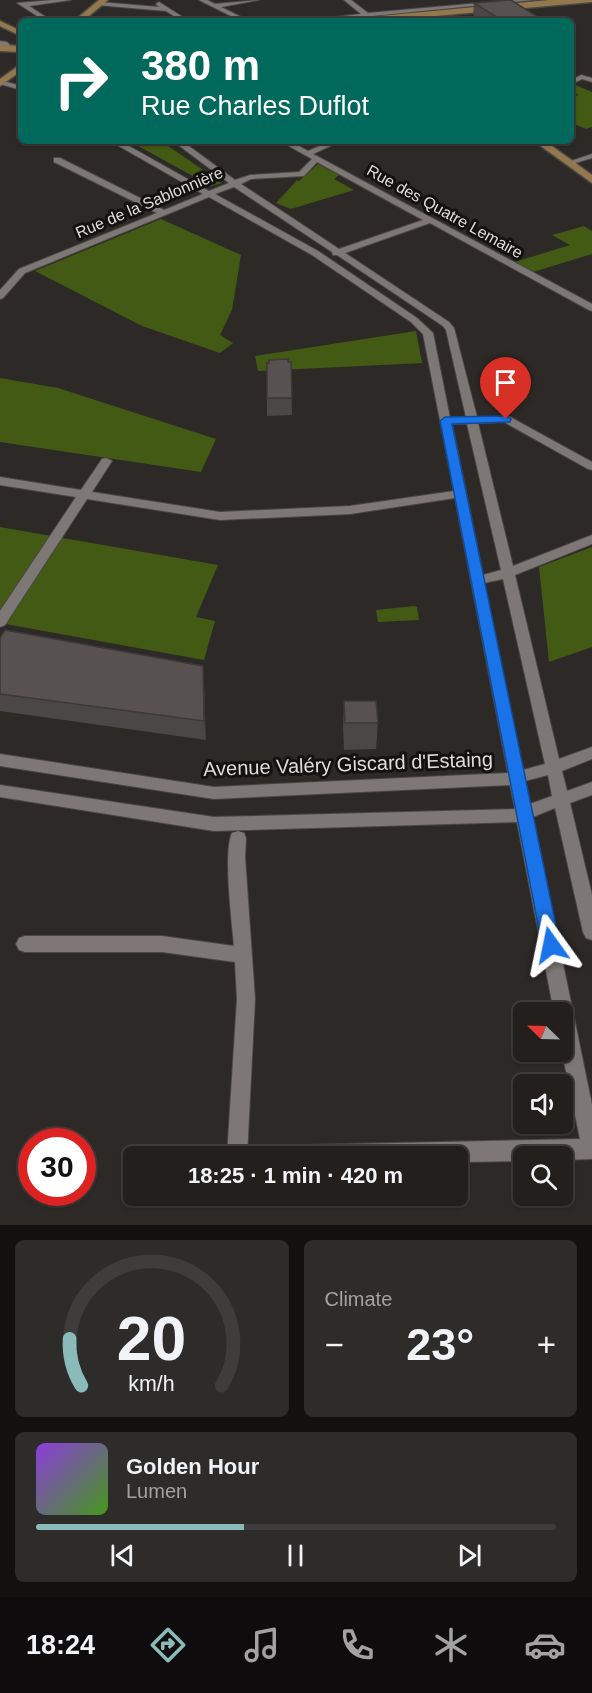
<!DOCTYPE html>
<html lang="en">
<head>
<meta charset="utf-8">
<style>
	:root { --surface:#221f1d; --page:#2e2c2a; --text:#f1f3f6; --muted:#a2a2a4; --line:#3f3d3b; --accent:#8bbbb9 }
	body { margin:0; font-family:Helvetica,sans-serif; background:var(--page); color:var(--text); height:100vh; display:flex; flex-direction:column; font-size:22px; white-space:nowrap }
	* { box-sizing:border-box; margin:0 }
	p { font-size:20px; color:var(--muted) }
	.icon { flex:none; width:33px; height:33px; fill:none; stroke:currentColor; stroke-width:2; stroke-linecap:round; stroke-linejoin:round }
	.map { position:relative; height:1225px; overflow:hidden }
	.sheet { display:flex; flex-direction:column; gap:15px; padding:15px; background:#131110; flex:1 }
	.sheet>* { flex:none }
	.hud { position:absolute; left:18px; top:18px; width:556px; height:126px; border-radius:9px; box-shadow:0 2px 4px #0004,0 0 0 2px var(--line); background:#00695c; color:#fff; overflow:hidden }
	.needle { width:39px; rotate:293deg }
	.buttons { position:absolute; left:513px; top:1002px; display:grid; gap:12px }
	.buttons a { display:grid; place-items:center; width:60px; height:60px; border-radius:9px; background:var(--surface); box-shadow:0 2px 4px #0004,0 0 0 2px var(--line); font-size:30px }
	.speed { position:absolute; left:18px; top:1128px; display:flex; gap:12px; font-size:30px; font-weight:700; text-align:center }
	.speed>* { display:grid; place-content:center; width:78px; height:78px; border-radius:50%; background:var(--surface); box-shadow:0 2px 4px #0004,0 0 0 2px var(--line); line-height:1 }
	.speed .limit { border:9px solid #d22; background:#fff; color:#111 }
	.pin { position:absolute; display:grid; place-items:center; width:51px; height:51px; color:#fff; margin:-62px -26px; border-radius:50% 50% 50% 0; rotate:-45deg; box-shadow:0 0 6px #0007 }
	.pin .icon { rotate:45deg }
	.me { position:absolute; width:66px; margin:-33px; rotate:348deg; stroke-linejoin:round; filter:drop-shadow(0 0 4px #0008) }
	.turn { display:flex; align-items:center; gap:21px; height:126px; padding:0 24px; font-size:27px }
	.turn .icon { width:78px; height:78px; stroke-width:2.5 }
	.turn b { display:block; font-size:42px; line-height:51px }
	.big { font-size:45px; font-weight:800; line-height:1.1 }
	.sheet .tile { flex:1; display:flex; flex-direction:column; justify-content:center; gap:9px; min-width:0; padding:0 21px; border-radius:9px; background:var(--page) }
	.sheet .dial { align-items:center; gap:0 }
	.dial svg { height:156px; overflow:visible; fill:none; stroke:var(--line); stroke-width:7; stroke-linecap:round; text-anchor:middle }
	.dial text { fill:var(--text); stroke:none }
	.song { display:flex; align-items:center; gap:18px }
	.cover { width:72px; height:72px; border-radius:9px; background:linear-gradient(135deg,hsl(270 70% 55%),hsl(100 70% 35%)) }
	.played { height:6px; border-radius:3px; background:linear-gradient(90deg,var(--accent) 40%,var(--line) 40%) }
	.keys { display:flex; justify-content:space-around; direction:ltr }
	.heat { display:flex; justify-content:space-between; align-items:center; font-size:33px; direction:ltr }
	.sheet .tiles { flex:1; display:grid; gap:15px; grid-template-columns:1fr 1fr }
	.tile:last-child { grid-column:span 2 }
	.trip { position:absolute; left:123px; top:1146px; width:345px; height:60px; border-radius:9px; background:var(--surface); box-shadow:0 2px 4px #0004,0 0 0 2px var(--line); font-weight:800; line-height:60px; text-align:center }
	.dock { display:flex; height:96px; justify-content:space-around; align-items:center; background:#0e0c0c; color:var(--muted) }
	.dock .icon { width:42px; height:42px }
	.dock .on { color:var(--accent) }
	.dock b { font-size:27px; color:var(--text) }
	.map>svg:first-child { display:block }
</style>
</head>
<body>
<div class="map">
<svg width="592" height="1225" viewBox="0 0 592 1225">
	<rect width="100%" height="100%" fill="#2d2927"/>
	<path fill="#425a14" d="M573,84l19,8v35l-6,2 -14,-6v-26l7,-2 -7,-4z
		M129,141h32l61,42 -11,3z
		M318,164l21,11 -5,4 20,11 -63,19 -15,-6 21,-23 2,1z
		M161,219l80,36 -9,55 -12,25 13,8 -13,10 -78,-27 -107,-55z
		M584,226l8,5v23l-59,18 -18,-10 55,-17 -18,-10z
		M416,331l6,32 -164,8 -3,-15z
		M0,378l58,10 158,51 -15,33 -201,-30z
		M0,527l218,38 -22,52 19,4 -11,39 -204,-37z
		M592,547v100l-43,15 -10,-95z
		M414,606l3,1 2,13 -41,2 -2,-12z"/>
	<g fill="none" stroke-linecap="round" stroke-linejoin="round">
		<g stroke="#4a4745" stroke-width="2">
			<path id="minor" d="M53,0h18l-42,6 23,15h-7l-28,-18z
				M199,0h8l8,4 44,-4 -38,7 28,14h-8z
				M344,0h7l17,13 144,-13h21l-161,16 -3,3 -4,-2 -64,4 60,-7z
				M99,2l60,5 -3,-3 3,-2 30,19h-7l-16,-10 -69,-6z
				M0,41l7,1 4,4 -3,2 -8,-3z
				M581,75l11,3v4l-10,-3 -10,5v-4z
				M0,80l21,6v4l-21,-6z
				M110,141h10l89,50 20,-8 -56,-42h9l53,39 15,-5 49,-3 13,-13 -32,-18h10l18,10 23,-10h10l-28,13 279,150v7l-3,-1 -159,-87 -85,30 104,69 5,6 23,89h33l82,45v8l-4,-1 -84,-47 -26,1 35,143 79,-31v9l-77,31 44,184 33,-12v12l-30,12 5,20 25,-9v13l-22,8 22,92v45l-6,-2 -3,-6 -28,-124 -22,9 59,288v54l-30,1v-4h-38v5l-66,1v-6h-210l3,-7 7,-3 322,-7 -18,-87v-40h-8l-37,-190 -303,9 -214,-34v-12l214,32 301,-8 -5,-24 -296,14 -214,-33v-12l214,33 294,-14 -53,-275 -105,16 -130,6 -133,-21 -82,126 -5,2v-16l76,-114 -76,-12v-8l81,13 21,-31 4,-1 6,3 -20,31 128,20 130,-6 104,-15 -31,-157 -12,-12 -99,-67 -103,-58 -184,76 -22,25 -3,1v-9l19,-21 138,-56 -103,-51v-4h6l104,52 39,-16zM317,162l106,58 -84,29 -98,-65 10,-5 53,-3zM234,187l98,65 1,3h4l106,71 3,4 20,87 -16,1 -17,-85 -16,-15 -99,-67 -103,-57zM452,424h15l34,146 -18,5zM503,579l42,185 -22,6 -39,-187zM548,775l4,21 -22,8 -5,-23z
				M592,154v4l-23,7 -4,-2z
				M238,831l6,2 2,5 -1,19 10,142 -8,157h-20l10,-157 -2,-37 -73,-10h-137l-6,-2 -3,-6 3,-6 6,-2h137l72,10c-2,-24 -11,-94 -2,-113z"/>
		</g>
		<g stroke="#4a4745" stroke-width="3">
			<path id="major" d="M99,0h9l-25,21h-9z
				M549,0h43v2l-212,19h-52l4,-2 38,-2z
				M0,21l21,10v5l-21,-10z
				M0,45l21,1v6l-21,-1z
				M21,64v7l-21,15v-7z
				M534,141h11l47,34v8z"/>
		</g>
		<use href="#minor" fill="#7d7876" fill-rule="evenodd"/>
		<use href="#major" fill="#94784d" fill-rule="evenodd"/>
	</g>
	<path fill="#4b4746" d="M474,3l67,18h-58l-10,-6z
		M291,362l1,53 -25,1v-53z
		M0,638l204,46 2,56 -206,-29z
		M344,701l34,22 -2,26 -32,1 -1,-23z"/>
	<path fill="#3d3939" d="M203,666l1,18 2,56 -2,-19z"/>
	<path fill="#575251" stroke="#3d3939" stroke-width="1.5" d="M509,0h2l30,19 -12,2h-26l-29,-18z
		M288,359v3h3l1,36h-25v-35h2v-3z
		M5,630l198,36 1,55 -204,-27v-56z
		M344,701h32l2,22h-33z"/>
	<path fill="#1a73e8" stroke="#114b97" stroke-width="1.5" d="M506,416l5,3 -1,3 -58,2 108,521 -2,6 -7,2 -6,-2 -3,-6 -102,-524 5,-4z"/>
	<g text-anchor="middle" stroke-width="6" stroke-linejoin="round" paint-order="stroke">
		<g font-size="16" fill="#dfdddc" stroke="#141211">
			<text transform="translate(149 202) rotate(-23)" y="6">Rue de la Sablonnière</text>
			<text transform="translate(445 211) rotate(29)" y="6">Rue des Quatre Lemaire</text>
		</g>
		<g font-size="20" fill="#dfdddc" stroke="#141211">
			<text transform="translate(348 764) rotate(-2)" y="7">Avenue Valéry Giscard d'Estaing</text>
		</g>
	</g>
</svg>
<div class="buttons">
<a><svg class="needle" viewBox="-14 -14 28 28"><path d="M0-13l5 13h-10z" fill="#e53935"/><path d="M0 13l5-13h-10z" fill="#a2a2a4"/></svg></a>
<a><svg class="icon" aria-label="sound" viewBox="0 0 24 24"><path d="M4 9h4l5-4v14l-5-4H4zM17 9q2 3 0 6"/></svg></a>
<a><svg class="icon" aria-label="search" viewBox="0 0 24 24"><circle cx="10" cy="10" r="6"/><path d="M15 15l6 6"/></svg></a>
</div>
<div class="speed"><div class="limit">30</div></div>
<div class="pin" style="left:506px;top:419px;background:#d93025"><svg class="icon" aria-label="arrive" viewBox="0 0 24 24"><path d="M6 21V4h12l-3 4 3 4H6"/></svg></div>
<svg class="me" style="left:551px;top:945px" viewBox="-20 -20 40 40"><path d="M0-17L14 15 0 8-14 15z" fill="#1a73e8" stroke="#fff" stroke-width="4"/></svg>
<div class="trip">18:25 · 1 min · 420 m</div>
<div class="hud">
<div class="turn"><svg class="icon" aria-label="right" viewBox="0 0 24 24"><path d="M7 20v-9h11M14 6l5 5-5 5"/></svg><div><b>380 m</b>Rue Charles Duflot</div></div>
</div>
</div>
<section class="sheet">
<div class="tiles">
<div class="tile dial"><svg viewBox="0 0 100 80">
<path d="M14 69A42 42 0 1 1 86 69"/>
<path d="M14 69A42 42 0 0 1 8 45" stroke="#8bbbb9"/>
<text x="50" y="56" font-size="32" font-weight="700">20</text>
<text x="50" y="72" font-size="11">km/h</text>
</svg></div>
<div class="tile"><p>Climate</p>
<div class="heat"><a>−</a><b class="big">23°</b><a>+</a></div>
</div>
<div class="tile">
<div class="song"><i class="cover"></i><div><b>Golden Hour</b><p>Lumen</p></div></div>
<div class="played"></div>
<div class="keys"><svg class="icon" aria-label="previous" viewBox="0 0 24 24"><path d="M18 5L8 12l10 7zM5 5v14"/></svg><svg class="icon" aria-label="pause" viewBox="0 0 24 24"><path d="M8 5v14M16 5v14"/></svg><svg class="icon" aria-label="next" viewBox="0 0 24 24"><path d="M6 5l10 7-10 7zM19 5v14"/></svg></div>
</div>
</div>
</section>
<nav class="dock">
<b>18:24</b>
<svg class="icon on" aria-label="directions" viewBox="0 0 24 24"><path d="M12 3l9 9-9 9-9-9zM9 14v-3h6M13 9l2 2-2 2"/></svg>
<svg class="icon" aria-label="music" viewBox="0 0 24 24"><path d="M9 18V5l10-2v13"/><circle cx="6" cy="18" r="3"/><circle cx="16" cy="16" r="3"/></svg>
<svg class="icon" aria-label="phone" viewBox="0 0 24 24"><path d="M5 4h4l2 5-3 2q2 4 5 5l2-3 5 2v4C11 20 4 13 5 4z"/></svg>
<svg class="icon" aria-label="climate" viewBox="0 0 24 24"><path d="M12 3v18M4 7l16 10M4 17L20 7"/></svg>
<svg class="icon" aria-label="car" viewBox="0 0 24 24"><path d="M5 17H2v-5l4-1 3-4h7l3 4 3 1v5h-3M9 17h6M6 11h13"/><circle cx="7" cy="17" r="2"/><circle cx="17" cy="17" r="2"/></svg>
</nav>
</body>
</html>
